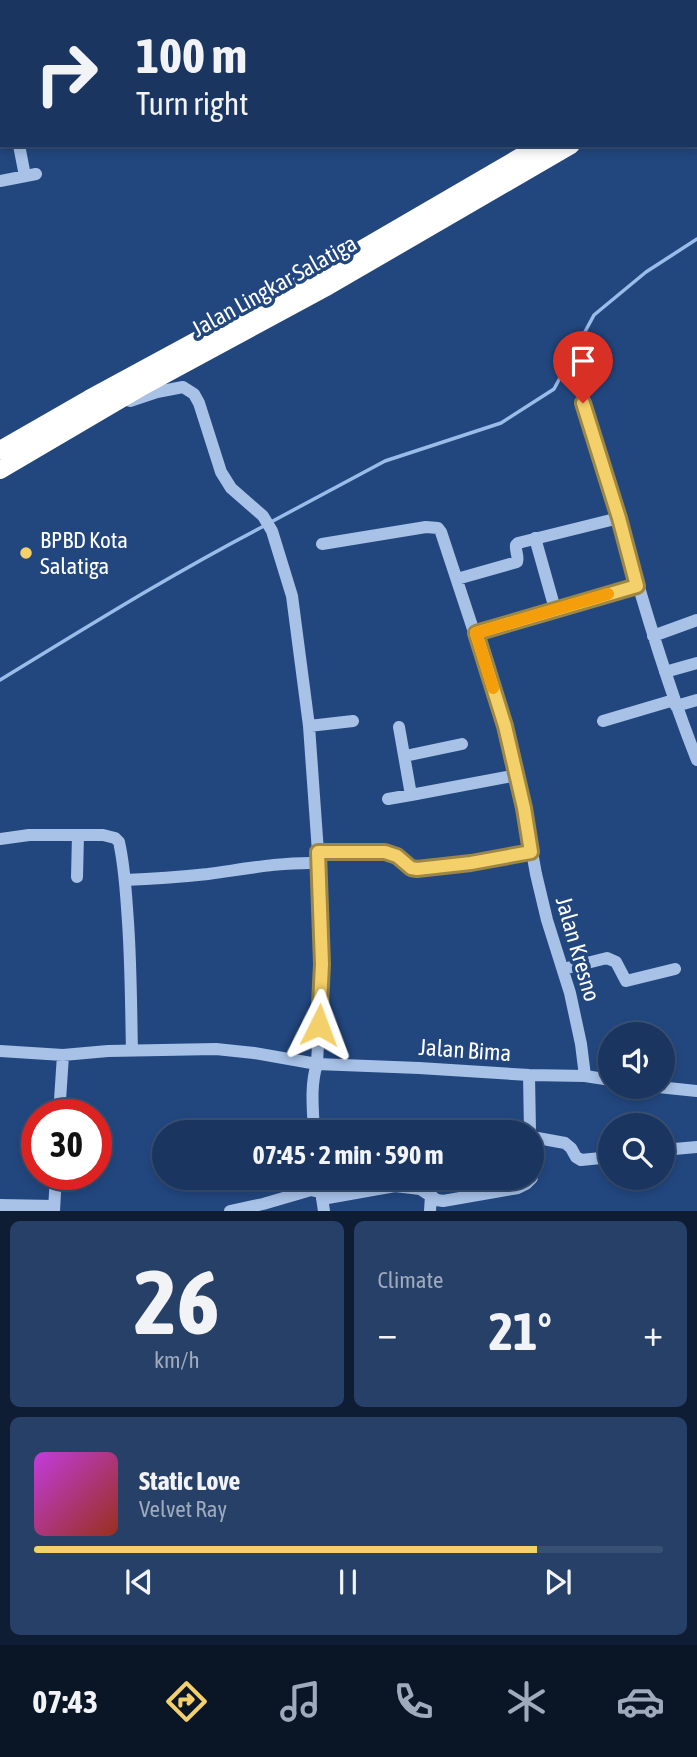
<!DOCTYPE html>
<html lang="en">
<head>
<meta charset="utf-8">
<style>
	:root { --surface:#1a355f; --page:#274068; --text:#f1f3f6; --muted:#9fabbd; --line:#385074; --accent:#f3d069 }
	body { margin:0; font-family:"Asap Condensed",sans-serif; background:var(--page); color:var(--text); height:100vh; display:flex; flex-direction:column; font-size:26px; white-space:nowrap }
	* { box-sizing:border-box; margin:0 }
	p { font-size:23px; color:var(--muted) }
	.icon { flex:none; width:38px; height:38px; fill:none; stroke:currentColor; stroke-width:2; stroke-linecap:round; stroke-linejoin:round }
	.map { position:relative; height:1211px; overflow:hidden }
	.drawer { display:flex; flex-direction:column; gap:10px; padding:10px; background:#0e1d34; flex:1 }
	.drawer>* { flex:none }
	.guide { position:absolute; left:0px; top:0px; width:698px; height:147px; box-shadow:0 4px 10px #0003,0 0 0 2px var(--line); background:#1a355f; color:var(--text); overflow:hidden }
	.tools { position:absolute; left:598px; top:1022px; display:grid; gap:14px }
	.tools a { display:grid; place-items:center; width:77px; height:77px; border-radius:50%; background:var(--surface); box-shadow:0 4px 10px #0003,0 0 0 2px var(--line); font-size:35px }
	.speed { position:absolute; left:21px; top:1099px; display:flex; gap:14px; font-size:35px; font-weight:700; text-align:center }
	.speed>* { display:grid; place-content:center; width:91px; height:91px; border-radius:50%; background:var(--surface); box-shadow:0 4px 10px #0003,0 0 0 2px var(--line); line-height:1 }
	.speed .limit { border:10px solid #d22; background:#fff; color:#111 }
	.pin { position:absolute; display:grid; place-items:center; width:60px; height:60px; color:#fff; margin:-72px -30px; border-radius:50% 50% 50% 0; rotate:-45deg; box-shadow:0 0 7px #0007 }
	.pin .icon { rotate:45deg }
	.me { position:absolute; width:77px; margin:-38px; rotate:3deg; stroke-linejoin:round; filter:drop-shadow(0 0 5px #0008) }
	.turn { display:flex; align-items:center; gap:24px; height:147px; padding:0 21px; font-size:32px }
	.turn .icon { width:91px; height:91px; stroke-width:2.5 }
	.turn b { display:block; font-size:49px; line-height:60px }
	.big { font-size:52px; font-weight:700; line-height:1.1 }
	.drawer .tile { flex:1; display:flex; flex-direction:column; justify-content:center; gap:10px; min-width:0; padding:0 24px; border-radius:10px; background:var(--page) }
	.drawer .dial { align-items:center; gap:0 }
	.dial b { font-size:91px; line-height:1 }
	.song { display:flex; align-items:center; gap:21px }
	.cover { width:84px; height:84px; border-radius:10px; background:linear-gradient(135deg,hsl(290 70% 55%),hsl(10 70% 35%)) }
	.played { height:7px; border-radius:4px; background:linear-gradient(90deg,var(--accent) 80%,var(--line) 80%) }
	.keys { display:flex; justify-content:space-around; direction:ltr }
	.heat { display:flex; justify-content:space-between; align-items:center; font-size:38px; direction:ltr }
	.drawer .tiles { flex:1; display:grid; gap:10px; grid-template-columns:1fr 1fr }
	.tile:last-child { grid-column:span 2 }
	.trip { position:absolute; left:152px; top:1120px; width:392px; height:70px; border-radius:35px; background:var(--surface); box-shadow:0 4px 10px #0003,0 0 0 2px var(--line); font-weight:700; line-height:70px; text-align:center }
	.tab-bar { display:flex; height:112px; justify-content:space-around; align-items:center; background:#0a1526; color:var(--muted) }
	.tab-bar .icon { width:49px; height:49px }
	.tab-bar .selected { color:var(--accent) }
	.tab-bar b { font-size:32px; color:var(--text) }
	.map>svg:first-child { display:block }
</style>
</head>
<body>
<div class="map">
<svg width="697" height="1211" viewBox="0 0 697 1211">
	<rect width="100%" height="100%" fill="#22477f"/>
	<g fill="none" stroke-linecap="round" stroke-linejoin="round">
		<path stroke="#9abce8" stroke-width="3.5" d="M271,522l114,-61 116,-38 53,-34 40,-74 52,-43 51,-33
			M0,680c87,-53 173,-107 264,-154"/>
		<path stroke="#a7c1e7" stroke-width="12" d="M10,2l1,-2
			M0,18l2,-2
			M0,88h2
			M19,145l6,31
			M0,181l36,-7
			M130,401l27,-9 26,-5 11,7 5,9 22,69 10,16 32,28 9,15 20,65 17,130 9,126 4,112 -5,100c-7,21 -4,46 -3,68
			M583,403c12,39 26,78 37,117 22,81 46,162 77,240
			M535,538l20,71
			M322,544l104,-17 12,1 3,4 64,194 19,82 12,66 11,46 23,73 11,51 4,32
			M457,579l60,-17c2,-6 -2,-11 -1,-17l2,-2 101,-25
			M476,633l161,-47
			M653,636l44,-16
			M665,672l32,-9
			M676,706l21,-6
			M603,721l71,-21
			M309,726l44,-5
			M399,727l12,68 106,-20
			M405,756l57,-12
			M388,799l23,-4
			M0,839l29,-4h74l12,3 4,4c6,26 7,53 9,80 3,43 3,86 4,129
			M318,852l73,1 20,15 6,1 54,-6 60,-11
			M77,877l1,-42
			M125,880c28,-1 55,-3 83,-6 37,-5 72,-12 109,-11
			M563,969l44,-11 9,4 10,19 49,-12
			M0,1051l63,4 45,-4 108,-2 38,4 63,11 102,4 110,7 56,1 26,4
			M529,1075l1,57
			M658,1087l39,4
			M59,1115l4,-60
			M532,1137l33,6 6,5 5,9 5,3 30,-3
			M663,1150l34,-3
			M532,1158v19
			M319,1178l5,33
			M430,1178l1,17 -1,16
			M322,1199l73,-13 25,3 17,11 6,1 75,-13 8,-4 6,-6
			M0,1205l54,1
			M54,1211l2,-37
			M230,1211l33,-7 48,-14 10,2"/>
		<path stroke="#fff" stroke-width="18" d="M696,54l1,-1
			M696,72l1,-1
			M0,450l89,-51 227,-123 225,-131
			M0,470l143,-84 185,-100 243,-141"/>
	</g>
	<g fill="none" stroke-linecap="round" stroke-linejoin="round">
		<g stroke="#9e8744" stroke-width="18">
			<path id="route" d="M319,1025l3,-61 -4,-112h67l12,4 14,12 6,1 54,-6 60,-11 -7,-44 -19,-82 -29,-93 161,-47 -18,-68 -36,-115"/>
		</g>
		<use href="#route" stroke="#f3d069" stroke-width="12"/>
		<path stroke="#f59e0b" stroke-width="12" d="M493,688l-17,-55 132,-39"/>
	</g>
	<circle fill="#f3d069" stroke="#22477f" stroke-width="2.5" cx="26" cy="553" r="7"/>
	<g text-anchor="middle" stroke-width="7" stroke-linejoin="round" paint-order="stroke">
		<g font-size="23" fill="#fff" stroke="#22477f">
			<text transform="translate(274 286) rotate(-29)" y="8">Jalan Lingkar Salatiga</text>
			<text transform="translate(578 949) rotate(74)" y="8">Jalan Kresno</text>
			<text transform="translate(465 1050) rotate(4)" y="8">Jalan Bima</text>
		</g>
		<g font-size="23" fill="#fff" stroke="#22477f" text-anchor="start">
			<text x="40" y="548">BPBD Kota<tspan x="40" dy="26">Salatiga</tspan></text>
		</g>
	</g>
</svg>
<div class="tools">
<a><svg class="icon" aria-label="sound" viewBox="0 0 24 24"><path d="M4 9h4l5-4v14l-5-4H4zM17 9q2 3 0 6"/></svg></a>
<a><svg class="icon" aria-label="search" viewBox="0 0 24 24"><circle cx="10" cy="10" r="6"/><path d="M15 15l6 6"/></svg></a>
</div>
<div class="speed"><div class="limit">30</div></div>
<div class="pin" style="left:583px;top:403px;background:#d93025"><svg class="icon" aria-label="arrive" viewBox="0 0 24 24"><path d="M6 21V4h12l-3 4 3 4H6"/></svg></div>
<svg class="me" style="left:319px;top:1025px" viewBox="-20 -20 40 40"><path d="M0-17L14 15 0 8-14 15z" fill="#f3d069" stroke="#fff" stroke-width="4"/></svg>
<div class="trip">07:45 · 2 min · 590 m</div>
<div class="guide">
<div class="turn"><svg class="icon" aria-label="right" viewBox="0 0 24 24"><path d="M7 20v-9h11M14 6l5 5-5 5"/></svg><div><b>100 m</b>Turn right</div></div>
</div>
</div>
<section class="drawer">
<div class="tiles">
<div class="tile dial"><b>26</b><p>km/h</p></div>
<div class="tile"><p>Climate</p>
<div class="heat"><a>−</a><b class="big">21°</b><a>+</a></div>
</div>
<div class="tile">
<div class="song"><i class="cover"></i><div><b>Static Love</b><p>Velvet Ray</p></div></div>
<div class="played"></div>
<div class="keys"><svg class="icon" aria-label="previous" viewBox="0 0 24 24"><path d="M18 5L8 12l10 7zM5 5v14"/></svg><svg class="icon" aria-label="pause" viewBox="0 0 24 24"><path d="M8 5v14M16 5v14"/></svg><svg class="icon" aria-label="next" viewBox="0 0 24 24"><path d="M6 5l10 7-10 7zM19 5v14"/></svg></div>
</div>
</div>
</section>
<nav class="tab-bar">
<b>07:43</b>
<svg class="icon selected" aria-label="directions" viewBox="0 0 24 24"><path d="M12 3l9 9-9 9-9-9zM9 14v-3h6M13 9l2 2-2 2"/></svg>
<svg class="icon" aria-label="music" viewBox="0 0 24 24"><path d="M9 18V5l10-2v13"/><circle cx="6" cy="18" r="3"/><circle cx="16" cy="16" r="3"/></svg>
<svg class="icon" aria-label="phone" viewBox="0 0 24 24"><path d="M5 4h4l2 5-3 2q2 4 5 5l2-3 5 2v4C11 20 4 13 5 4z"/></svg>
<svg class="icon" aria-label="climate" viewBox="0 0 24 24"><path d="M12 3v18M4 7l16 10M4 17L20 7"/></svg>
<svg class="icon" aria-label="car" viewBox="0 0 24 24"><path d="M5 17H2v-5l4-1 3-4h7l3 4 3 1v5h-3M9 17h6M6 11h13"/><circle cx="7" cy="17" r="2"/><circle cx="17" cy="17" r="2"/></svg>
</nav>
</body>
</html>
